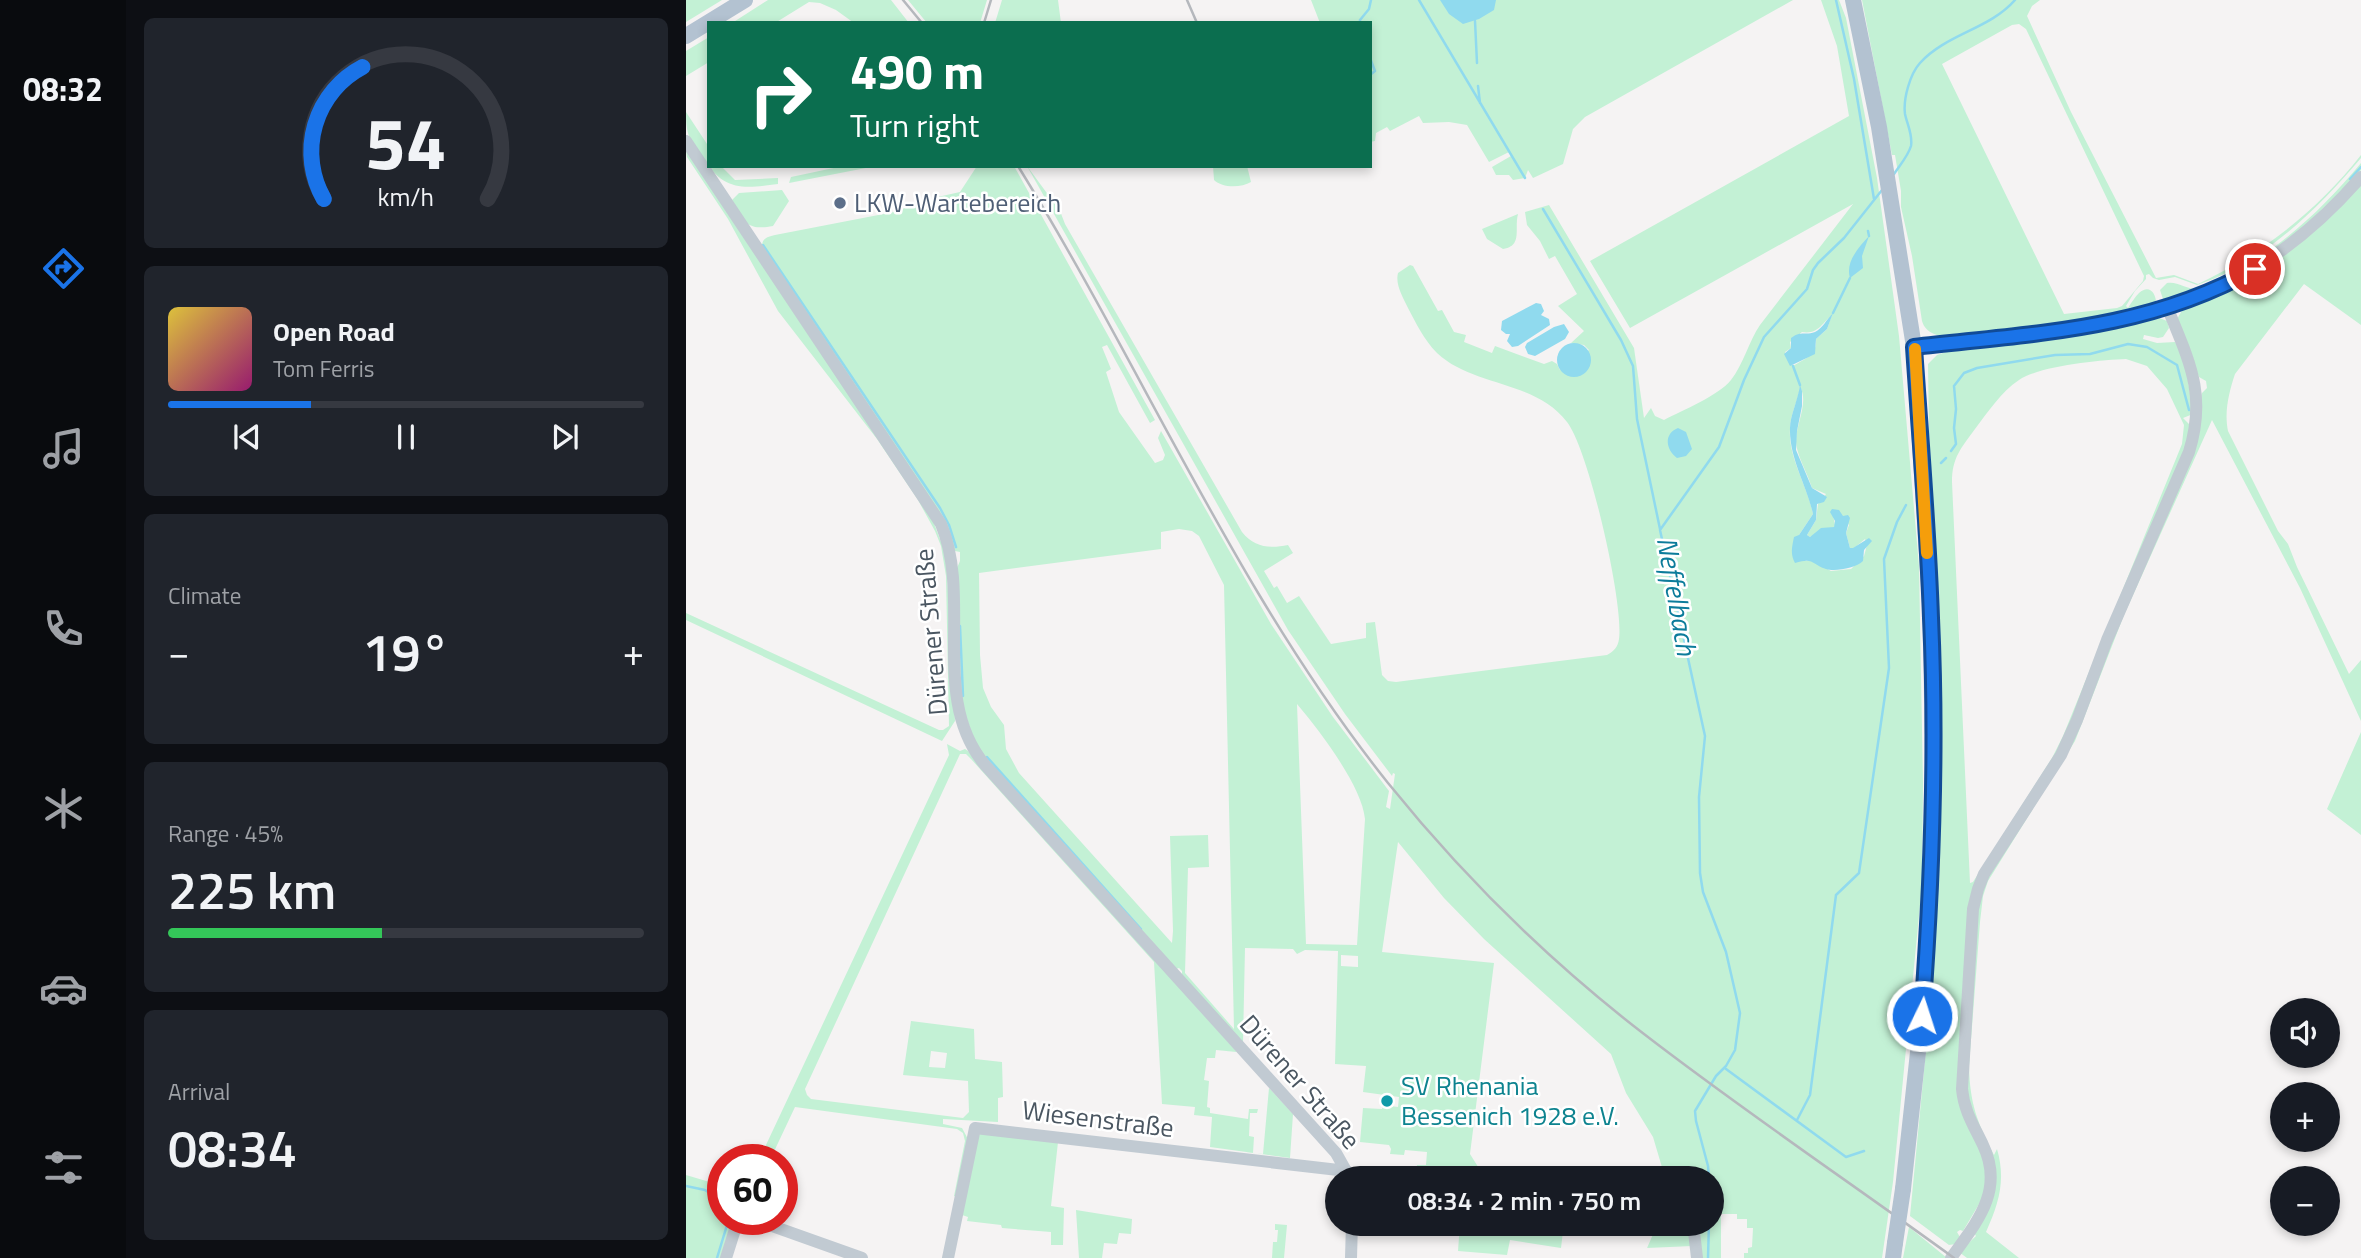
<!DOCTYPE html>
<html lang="en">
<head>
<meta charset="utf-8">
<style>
	:root { --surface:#171b24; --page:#20242c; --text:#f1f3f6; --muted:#9ea1a6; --line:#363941; --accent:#1a73e8 }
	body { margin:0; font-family:"Titillium Web",sans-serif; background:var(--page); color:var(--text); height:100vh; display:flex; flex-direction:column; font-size:26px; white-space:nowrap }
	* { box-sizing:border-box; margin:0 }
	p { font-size:23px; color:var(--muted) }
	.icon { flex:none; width:38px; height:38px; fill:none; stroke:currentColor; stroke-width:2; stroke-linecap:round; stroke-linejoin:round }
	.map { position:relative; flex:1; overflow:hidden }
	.details { display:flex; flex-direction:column; gap:18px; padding:18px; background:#0d0f14; width:560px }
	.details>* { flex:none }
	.banner { position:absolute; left:21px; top:21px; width:665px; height:147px; border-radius:0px; box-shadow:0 4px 10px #0003; background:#0b6e4f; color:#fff; overflow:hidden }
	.fabs { position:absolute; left:1584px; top:998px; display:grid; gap:14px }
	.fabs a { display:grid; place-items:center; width:70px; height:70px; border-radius:50%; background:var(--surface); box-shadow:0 4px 10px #0003; font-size:35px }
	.speed { position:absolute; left:21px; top:1144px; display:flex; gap:14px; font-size:35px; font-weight:700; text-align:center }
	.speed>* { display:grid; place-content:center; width:91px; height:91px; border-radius:50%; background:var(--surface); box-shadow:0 4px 10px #0003; line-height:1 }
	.speed .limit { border:10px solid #d22; background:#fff; color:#111 }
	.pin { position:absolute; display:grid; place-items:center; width:60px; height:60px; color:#fff; margin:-30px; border:4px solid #fff; border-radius:50%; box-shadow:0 2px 7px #0007 }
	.me { position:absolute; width:77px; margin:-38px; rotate:4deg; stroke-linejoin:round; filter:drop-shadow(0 0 5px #0008) }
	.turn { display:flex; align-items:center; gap:24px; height:147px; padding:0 28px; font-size:32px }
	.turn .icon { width:91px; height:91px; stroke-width:2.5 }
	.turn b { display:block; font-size:49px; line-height:60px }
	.big { font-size:52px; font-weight:600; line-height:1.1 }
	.details .card { flex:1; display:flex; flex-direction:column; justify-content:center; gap:10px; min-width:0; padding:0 24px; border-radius:10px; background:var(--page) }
	.details .dial { align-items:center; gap:0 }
	.dial svg { height:182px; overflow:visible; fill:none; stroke:var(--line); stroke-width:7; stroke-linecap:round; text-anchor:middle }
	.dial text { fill:var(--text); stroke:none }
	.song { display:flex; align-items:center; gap:21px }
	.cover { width:84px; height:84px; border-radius:10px; background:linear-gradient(135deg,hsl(50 70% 55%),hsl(320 70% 35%)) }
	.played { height:7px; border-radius:4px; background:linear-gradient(90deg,var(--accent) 30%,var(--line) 30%) }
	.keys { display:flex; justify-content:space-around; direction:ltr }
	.heat { display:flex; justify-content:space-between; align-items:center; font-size:38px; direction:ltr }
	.charge { height:10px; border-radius:5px; background:linear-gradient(90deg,#34c759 45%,var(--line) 0) }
	.trip { position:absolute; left:639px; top:1166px; width:399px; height:70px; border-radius:35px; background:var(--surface); box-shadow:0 4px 10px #0003; font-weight:600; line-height:70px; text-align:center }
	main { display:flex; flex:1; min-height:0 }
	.tab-bar { display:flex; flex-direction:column; width:126px; justify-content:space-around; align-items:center; background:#090b0e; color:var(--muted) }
	.tab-bar .icon { width:49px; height:49px }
	.tab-bar .current { color:var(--accent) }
	.tab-bar b { font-size:32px; color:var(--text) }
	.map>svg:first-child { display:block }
</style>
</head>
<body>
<main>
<nav class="tab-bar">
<b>08:32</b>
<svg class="icon current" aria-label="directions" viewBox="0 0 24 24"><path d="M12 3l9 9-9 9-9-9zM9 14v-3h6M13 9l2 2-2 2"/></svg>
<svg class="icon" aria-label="music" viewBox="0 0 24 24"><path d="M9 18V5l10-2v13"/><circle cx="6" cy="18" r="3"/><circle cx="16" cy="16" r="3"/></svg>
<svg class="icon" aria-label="phone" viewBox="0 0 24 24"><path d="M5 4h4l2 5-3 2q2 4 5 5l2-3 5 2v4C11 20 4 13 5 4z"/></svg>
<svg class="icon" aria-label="climate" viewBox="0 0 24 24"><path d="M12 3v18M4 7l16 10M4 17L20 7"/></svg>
<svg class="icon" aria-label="car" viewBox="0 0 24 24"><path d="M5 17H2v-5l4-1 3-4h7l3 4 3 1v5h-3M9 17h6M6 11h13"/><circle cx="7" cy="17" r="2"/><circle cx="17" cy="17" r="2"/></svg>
<svg class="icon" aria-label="filters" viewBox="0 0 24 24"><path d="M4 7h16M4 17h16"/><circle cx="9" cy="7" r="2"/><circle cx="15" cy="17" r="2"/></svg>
</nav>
<section class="details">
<div class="card dial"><svg viewBox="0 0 100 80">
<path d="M14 69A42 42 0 1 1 86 69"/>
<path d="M14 69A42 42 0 0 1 31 11" stroke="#1a73e8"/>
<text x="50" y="56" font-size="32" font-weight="700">54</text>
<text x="50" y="72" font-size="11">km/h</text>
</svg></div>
<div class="card">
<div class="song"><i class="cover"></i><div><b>Open Road</b><p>Tom Ferris</p></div></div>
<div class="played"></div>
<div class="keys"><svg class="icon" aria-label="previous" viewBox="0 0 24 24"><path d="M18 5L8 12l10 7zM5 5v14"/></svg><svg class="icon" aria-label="pause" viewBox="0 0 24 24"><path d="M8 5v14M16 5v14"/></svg><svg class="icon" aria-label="next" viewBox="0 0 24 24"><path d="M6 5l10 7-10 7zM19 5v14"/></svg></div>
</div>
<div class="card"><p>Climate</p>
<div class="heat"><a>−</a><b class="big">19°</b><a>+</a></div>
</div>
<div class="card"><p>Range · 45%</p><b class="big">225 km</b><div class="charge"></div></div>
<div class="card"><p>Arrival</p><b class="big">08:34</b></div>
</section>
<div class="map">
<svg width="1675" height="1258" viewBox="0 0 1675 1258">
	<rect width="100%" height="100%" fill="#f5f3f3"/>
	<path fill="#c3f1d5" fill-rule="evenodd" d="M0,0h36l-36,22z
		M82,0h123l18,23h-55l-18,-13 -16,-7 -11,-1 -34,21h-43z
		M222,0h79l-7,23h-53z
		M316,0h56l3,23h-66z
		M625,0h482l-208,117 -12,12 -10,35 -30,14 -5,-8 -3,8 -12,2 -4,-5h-13l-4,-8 19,-11 -2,-4 -20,10 -22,-37 -18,-3 -26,1 -4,-7 -29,15 -3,-4 -11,6 -1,8 -5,1v-119h-50z
		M1135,0h18l7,18 31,160 22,158 20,230 4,218 -1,101 -29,297 -11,76h-138v-5h4v-5l4,-1 1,-19h-6v-9h-10v-5h-16v44h-28l-1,-12 -45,2 11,-25h54v-45h-39l-9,-4 -11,-37 -27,-44 -15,-39 -127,-115 -40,-41 -46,-56 -16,110 112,11 -24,191 10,16 85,8h-97v-9l-6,-1 -2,9 6,1h-56v-6h6l1,-7h9l1,-13 -22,-2 -1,5 -14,-1 1,-5 -2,-4 -29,-3 3,-34 19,1 1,-4 15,2 1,-10 -36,-5 3,-26 -31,-2 3,-113 -33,-1 -8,4 -4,-5 -48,-1 -2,95 -61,-66v-6l-3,-3 -3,1 -199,-220 -16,-48 -4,-133 3,-7v-9l-5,-1 -193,-304c0,-9 5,-10 13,-12l124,-24 16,-9 9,5 15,-3 -6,-6 27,-6 17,-26h37l141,254 -5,3 -43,-78 -5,2 9,22 -5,3 13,40 36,51 8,-3 2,-5 -7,-17 3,-7 110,193 62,93 56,74 -3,16 4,2 5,-35 -2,-1 -1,3 -47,-62 -57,-84 -261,-464 33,45 5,13 177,308c12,15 27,17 46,13l5,8 -29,18 10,17 3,-2 10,17 12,-7 32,48 35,-6v-15l9,-1 7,53 6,6 8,1 211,-27c7,-4 11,-8 12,-16 5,-35 -30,-189 -52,-217 -32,-42 -94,-35 -130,-69 -13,-13 -21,-30 -29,-45 -5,-11 -13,-23 -10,-35l12,-8 3,1 25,45 4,-1 12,22 12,3 -2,7 28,11 3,-7 49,18 8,-3 5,3 3,6 29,-20 -5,-5 -13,-2 13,-12 -26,-25 19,-12 -22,-38 -6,3 -9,-18 -13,-16 -2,-13 24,-7 85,143 10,70 7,-10 4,8 9,4c19,-10 54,-24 67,-40 12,-15 18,-39 29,-55l93,-121 -223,124 -40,-67 259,-145 -12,-70zM1146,315l-5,14 -11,10c1,17 -11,19 -23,27l-6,-7 -2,-7 6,-4 -1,-6 12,-10c16,3 20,-9 30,-17zM1114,387c9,15 -4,37 -4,54 0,13 12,33 16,47l14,6 -8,10 -2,16 -9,15 3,2 24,-10 1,-2 -2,-10 10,1 6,9 -3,8 4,15 3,1 12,-10 2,6 -3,11 -13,13 -20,2 -18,-10h-11l-3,-26 14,-21c-5,-27 -25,-56 -23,-85 0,-14 8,-28 10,-42zM493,529l13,2 7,5 25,49 10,444 -49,-56 3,-105 21,-1 -1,-32 -38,1 3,95 -1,12 -153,-170 -13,-24 -2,-24 -13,-18 -8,-19 -3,-33 -1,-82 182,-24v-17zM611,704c22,26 65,82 68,115l-8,126 -51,-1zM655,955l17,1v11l-17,-1z
		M1176,0h178l-8,6 -5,10 44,96 85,166 18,-3 24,9c65,-31 118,-72 163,-129v3c-43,51 -98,105 -164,127l-22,-8 -16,3 -6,-2 -4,-4 -3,1v4l-11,12 -9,15 2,2c3,-5 7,-11 11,-15 11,-10 18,2 17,12l-38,13 -168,19c-12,-1 -24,-3 -28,-16l-10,-65 -11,-49v-16l-6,-36h-3zM1333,24l7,5 118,247 -1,5 -21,25 -5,2 -53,6 -122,-250 70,-39z
		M23,37v25l-23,14v-25z
		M0,112l23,35v19h12l14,14 43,-2v6c-37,5 -54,7 -76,-27 -13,-20 -16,-21 -16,-45z
		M0,150l246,368 14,37 9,166 -13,20 -256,-121v-7l253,117h4l6,-4 -3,-150 -5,-30 -6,-15 -17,-31 -41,-61 -99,-128 -50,-92 -41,-62z
		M1675,163v7l-9,11 -58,55 -66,43 -60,23 -5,-3 -3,-9 7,-7c11,-2 20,7 31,6 8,-1 18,-8 25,-11 55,-27 99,-68 138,-115z
		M157,166h33l-87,17 2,-6z
		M527,166h34l4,16c-10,6 -29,6 -37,-2z
		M1675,184v141l-57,-41 -69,90c-6,18 -11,38 -7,57l50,100 10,13 9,23 52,107 12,-14v61l-61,-133 -88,-168 -88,195 -49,126 -87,140 -5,15 -3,26 -11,144c1,38 8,56 25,89l3,-6c9,31 2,54 -11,83l33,26h-52l-8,-6 17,-16 -2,-3 19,-42 -26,-87 8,-176 7,-41 72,-116 136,-310 12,-68 5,-5 -1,-7 -7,-4 -22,-58 6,-10c74,-31 123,-65 178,-125z
		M96,190l7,11 -16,25c-28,5 -27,-4 -41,-26l7,-7z
		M832,214c-4,15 5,32 -15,35l-16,-10 -5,-10z
		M1471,317l10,4 2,7 -6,9 -5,1 -14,-3 -1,4 14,4 18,-1 10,18 8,54 -10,4 7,7 -1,14 -126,304 -90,144 -15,197 28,80 -1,30 -22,37 -3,-1 -3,2 4,7 -5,5 -7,1 -39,-29 23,-239 9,-193 -3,-180 -10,-171 -1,-69 9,-9 15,-5 140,-20zM1440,359l21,7 20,23 17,36 -2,19 -119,292 -11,22 -79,124 -3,1 -18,-401c0,-24 9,-34 23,-53 13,-17 26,-37 44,-49 20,-14 81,-20 107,-21z
		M1675,732v103l-34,-26z
		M261,744l13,7 5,-2 3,2 269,301 -21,-2 -1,8h-8l-3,22 5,1 -2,26 3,1v5l38,6 1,-10h9l-1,4h-7l-1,23 5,1 -1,16 10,1 6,-66 24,26 -3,44 -80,-11 2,-30 -18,-2 1,-8 -33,-3 -8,-142 -183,-203 -5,-5h-6l-155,335 2,6 4,4 152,19 6,-6 -1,-31 -65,-6 8,-54 63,8 1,30 27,3 1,35 -5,1v24l-55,-3v5l19,4 7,13 -11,56 -4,-1 11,-55 -2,-8 -6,-4 -162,-22 -25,53h-11l190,-405zM245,1051l16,2 -2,15 -16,-1z
		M297,1132l75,10 -7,64 13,2 -1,37h-12v-13l-49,-4 -1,-3 -34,-4 1,-4 -6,-2 15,-78z
		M0,1175l37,11 -2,32 9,6 1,6 -9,28h-36z
		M390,1210l56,9 -1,15 -12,-1 -2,11 -13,-1 -2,15h-23z
		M774,1223h104l-3,25 -51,-8 -3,15 -49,-4z
		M589,1224l12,1 -3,33h-12l1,-16h4l1,-12h-3z
		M1223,1227l38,31h-44z"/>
	<path fill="#90daee" d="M754,0h56l-2,10 -15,9 -16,5 -14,-10z
		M1183,236l-7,20 1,12 -13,10c-5,-16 9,-31 19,-42z
		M850,303l5,1 3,7 -3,4 8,4 1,6 -32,21 -6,1 -5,-6 3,-7h-4l-5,-4 1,-9z
		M1147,313l-6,16 -11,10 -1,15 -25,12 -6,-12 7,-6v-10c11,-8 14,-2 24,-6 7,-3 12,-13 18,-19z
		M878,324l5,8 -4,7 -30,17 -7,-2 -3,-7 2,-4 27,-16z
		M871 360a17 17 0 1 1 34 0a17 17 0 1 1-34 0Z
		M1114,385l2,6v15l-5,25 -1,19 16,38 15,9 -3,5 -7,2 -1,16 -9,15 3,2 11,-9 13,-1 1,-6 -5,-9 2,-3 7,1 4,6 5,-1 2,3 -4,15 4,15h3l16,-10 3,3 -8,9 -1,11c-7,7 -28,11 -37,8 -15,-5 -12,-12 -31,-6 -5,-9 -3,-16 -1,-26l5,-2 14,-21c-6,-28 -24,-56 -23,-86 0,-12 8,-28 10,-43z
		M992,428l8,4 6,17 -6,7 -9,2c-11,-8 -14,-24 1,-30z"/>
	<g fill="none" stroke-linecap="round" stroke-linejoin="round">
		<path stroke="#90daee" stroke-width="2.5" d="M733,0l106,178
			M1150,0l18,79 20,120
			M789,21l2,42
			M674,23v-3l9,-11 2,-9
			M684,58l5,13 -5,4
			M792,86l2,17
			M1208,174c6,-9 14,-18 17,-28 2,-11 -4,-22 -6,-32 -2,-15 5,-40 15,-51 26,-29 70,-34 95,-63
			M1664,179l11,-12
			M857,209l78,131 12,26 4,53 23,110
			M1182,231l1,5
			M77,245l177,263 9,17 7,22
			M1147,313l17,-35
			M1107,366l7,19
			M1265,451l5,-7 -2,-16 2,-19 -2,-23 10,-13 13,-5 78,-13 35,-1 38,-10 19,3 30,18 12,45
			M1255,463l5,-5
			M274,626l3,70
			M301,757l154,172
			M1040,1069l120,88 18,-6
			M1111,1120l13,-25 26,-200 23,-22 30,-205 -5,-109 13,-37 9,-17
			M1023,1178l-1,-12 -12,-45 -1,-10 21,-35 10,-10 9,-16 5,-37 -14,-61 -23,-60 -3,-19 -1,-76 6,-61 -45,-206 59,-83 25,-67 20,-43 43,-48 6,-19 5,-7 26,-25 38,-48
			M0,1186l19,4 15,10
			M31,1258l10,-33
			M1022,1258l1,-35"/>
		<path stroke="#c1cad2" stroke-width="12" d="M0,141l255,383c32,77 -12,174 44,241l351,388 14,25
			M1228,347c182,-21 318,-21 447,-170
			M78,1160l1,-2
			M69,1220l107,38
			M1007,1223l4,35
			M40,1258l12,-38
			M262,1258l27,-130 372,43
			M665,1258l1,-35
			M1265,1258c25,-35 54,-67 32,-113 -9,-19 -19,-34 -21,-56l11,-180 5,-20 6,-15 77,-119 16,-35 30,-80 82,-188c18,-58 0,-91 -21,-143"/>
		<path stroke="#b3c2d1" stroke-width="16" d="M1167,0l26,127 35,220 17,272 2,161 -2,102 -9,134 -19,173
			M0,36l59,-36
			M1207,1258l2,-15"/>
		<path stroke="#b5b8bd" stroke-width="2.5" d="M217,0l19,23
			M501,0l10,23
			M298,23l7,-23
			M332,166c126,204 219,428 370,617 75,93 161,178 256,251 101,78 207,149 310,224"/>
		<path stroke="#b3c2d1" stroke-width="16" d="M1209,1243l8,-54"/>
	</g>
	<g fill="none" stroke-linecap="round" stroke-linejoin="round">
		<g stroke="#114b97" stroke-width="18">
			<path id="route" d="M1236,1016c10,-132 15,-266 9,-398 -3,-90 -11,-181 -17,-271 121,-14 233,-17 341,-78"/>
		</g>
		<use href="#route" stroke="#1a73e8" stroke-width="12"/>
		<path stroke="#f59e0b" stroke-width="12" d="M1229,349l12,204"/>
	</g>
	<circle fill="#5c6f8a" stroke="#fff" stroke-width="2.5" cx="154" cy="203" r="7"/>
	<circle fill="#0f9aa8" stroke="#fff" stroke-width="2.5" cx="701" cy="1101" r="7"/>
	<g text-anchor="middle" stroke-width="5" stroke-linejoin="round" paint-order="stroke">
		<g font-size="26" fill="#4e5e75" stroke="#fff" text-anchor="start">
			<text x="168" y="212">LKW-Wartebereich</text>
		</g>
		<g font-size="26" fill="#4a5661" stroke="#fff">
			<text transform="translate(245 632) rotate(-95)" y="9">Dürener Straße</text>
			<text transform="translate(614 1082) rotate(49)" y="9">Dürener Straße</text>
			<text transform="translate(412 1119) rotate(7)" y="9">Wiesenstraße</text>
		</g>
		<g font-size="26" fill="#0d838f" stroke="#fff" text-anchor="start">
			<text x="715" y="1095">SV Rhenania<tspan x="715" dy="30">Bessenich 1928 e.V.</tspan></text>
		</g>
		<g font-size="28" font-style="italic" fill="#0c7c9b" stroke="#fff">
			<text transform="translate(991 596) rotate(80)" y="10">Neffelbach</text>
		</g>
	</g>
</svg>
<div class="fabs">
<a><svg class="icon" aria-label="sound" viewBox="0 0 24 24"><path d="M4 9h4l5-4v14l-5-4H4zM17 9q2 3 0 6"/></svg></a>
<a>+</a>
<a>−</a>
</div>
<div class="speed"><div class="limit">60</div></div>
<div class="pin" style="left:1569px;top:269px;background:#d93025"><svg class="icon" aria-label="arrive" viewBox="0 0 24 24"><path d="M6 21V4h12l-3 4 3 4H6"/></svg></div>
<svg class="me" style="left:1236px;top:1016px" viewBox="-20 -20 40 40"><circle r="17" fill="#1a73e8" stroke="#fff" stroke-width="3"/><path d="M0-11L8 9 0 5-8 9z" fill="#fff"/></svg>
<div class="trip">08:34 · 2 min · 750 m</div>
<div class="banner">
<div class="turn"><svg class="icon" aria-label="right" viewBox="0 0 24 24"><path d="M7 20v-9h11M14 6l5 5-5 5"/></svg><div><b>490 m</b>Turn right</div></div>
</div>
</div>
</main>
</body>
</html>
